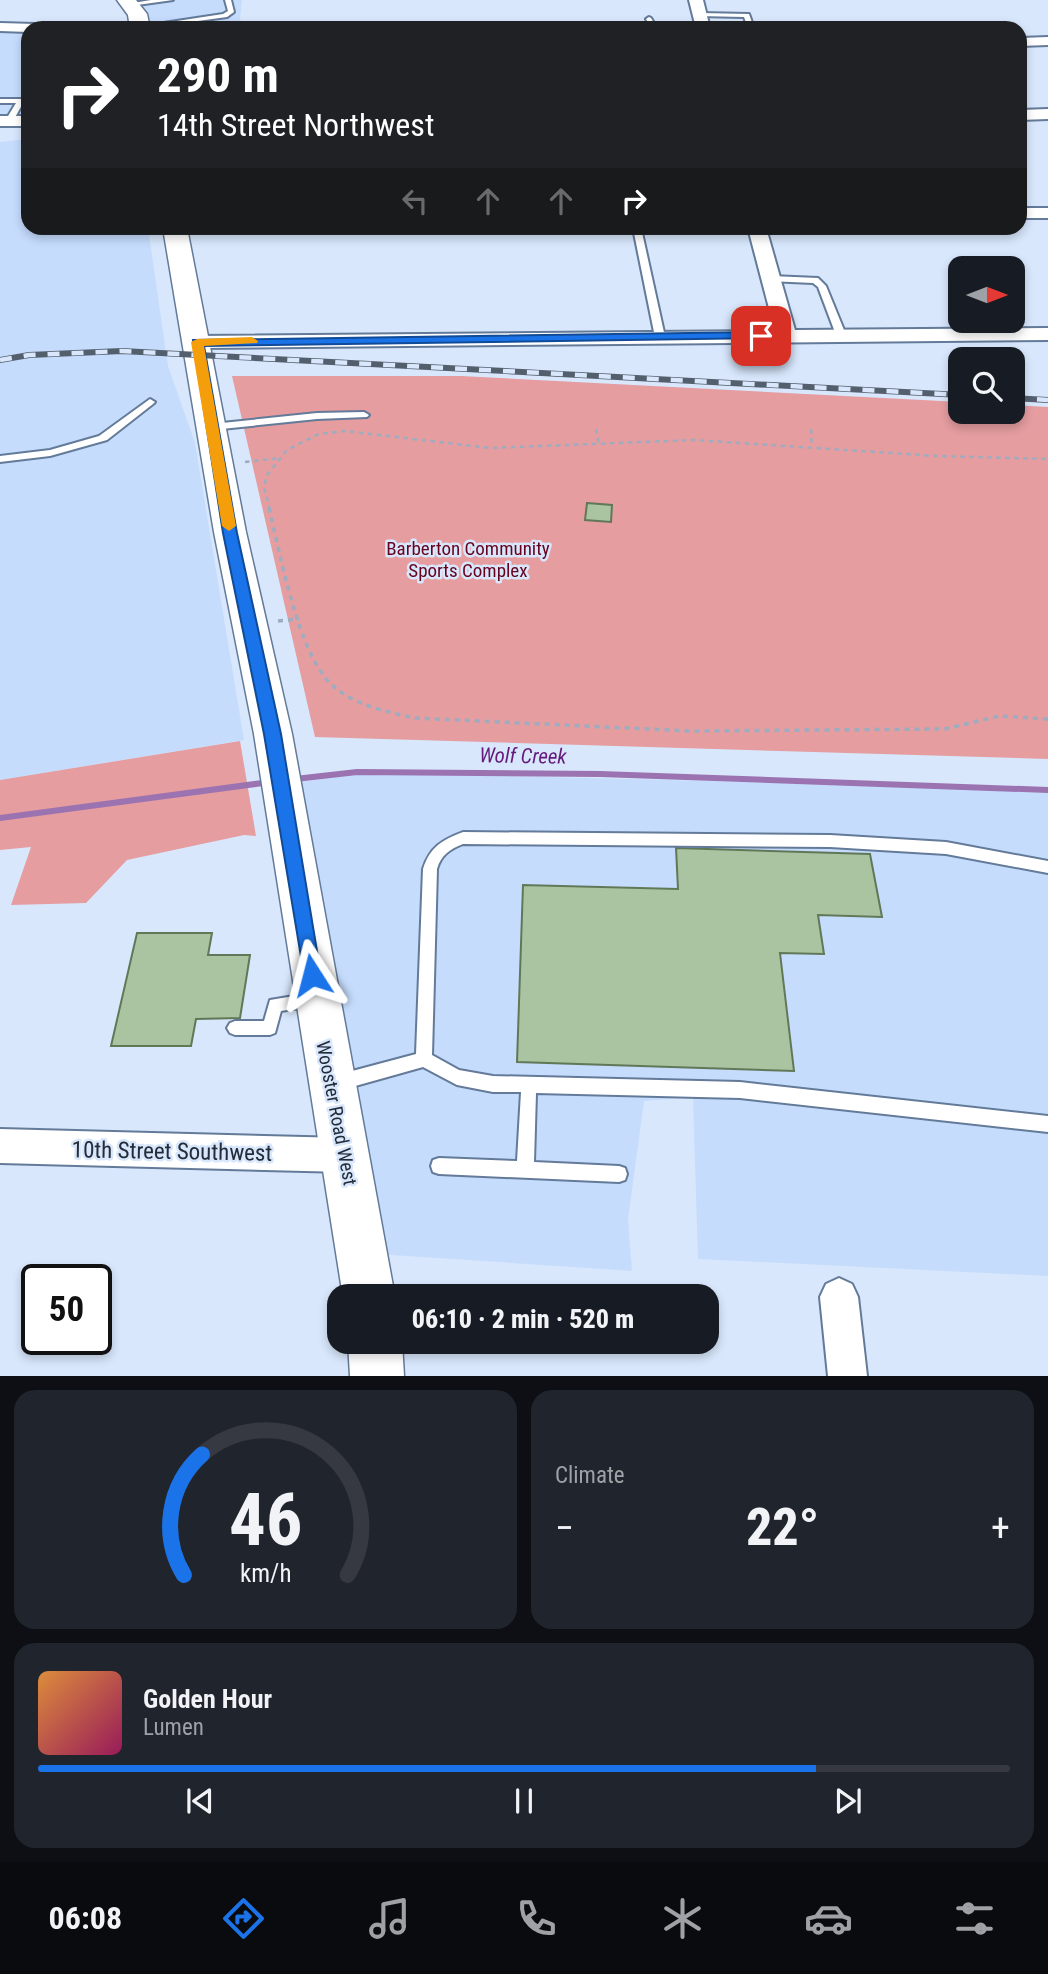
<!DOCTYPE html>
<html lang="en">
<head>
<meta charset="utf-8">
<style>
	:root { --surface:#171b24; --page:#20242c; --text:#f1f3f6; --muted:#9ea1a6; --line:#363941; --accent:#1a73e8 }
	body { margin:0; font-family:"Roboto Condensed",sans-serif; background:var(--page); color:var(--text); height:100vh; display:flex; flex-direction:column; font-size:26px; white-space:nowrap }
	* { box-sizing:border-box; margin:0 }
	p { font-size:23px; color:var(--muted) }
	.icon { flex:none; width:38px; height:38px; fill:none; stroke:currentColor; stroke-width:2; stroke-linecap:round; stroke-linejoin:round }
	.map { position:relative; height:1376px; overflow:hidden }
	.side { display:flex; flex-direction:column; gap:14px; padding:14px; background:#0d0f14; flex:1 }
	.side>* { flex:none }
	.banner { position:absolute; left:21px; top:21px; width:1006px; height:214px; border-radius:21px; box-shadow:0 4px 10px #0003; background:#202124; color:#fff; overflow:hidden }
	.needle { width:46px; rotate:90deg }
	.tools { position:absolute; left:948px; top:256px; display:grid; gap:14px }
	.tools a { display:grid; place-items:center; width:77px; height:77px; border-radius:14px; background:var(--surface); box-shadow:0 4px 10px #0003; font-size:35px }
	.speed { position:absolute; left:21px; top:1264px; display:flex; gap:14px; font-size:35px; font-weight:700; text-align:center }
	.speed>* { display:grid; place-content:center; width:91px; height:91px; border-radius:50%; background:var(--surface); box-shadow:0 4px 10px #0003; line-height:1 }
	.speed .limit { border:4px solid #111; border-radius:10px; background:#fff; color:#111 }
	.pin { position:absolute; display:grid; place-items:center; width:60px; height:60px; color:#fff; margin:-30px; border-radius:14px; box-shadow:0 4px 10px #0006 }
	.me { position:absolute; width:77px; margin:-38px; rotate:351deg; stroke-linejoin:round; filter:drop-shadow(0 0 5px #0008) }
	.turn { display:flex; align-items:center; gap:24px; height:147px; padding:0 21px; font-size:32px }
	.turn .icon { width:91px; height:91px; stroke-width:2.5 }
	.turn b { display:block; font-size:49px; line-height:60px }
	.lanes { display:flex; align-items:center; height:66px; padding:0 21px; background:#0003; justify-content:center; gap:35px; direction:ltr }
	.lanes .off { opacity:.35 }
	.big { font-size:52px; font-weight:800; line-height:1.1 }
	.side .widget { flex:1; display:flex; flex-direction:column; justify-content:center; gap:10px; min-width:0; padding:0 24px; border-radius:21px; background:var(--page) }
	.side .dial { align-items:center; gap:0 }
	.dial svg { height:182px; overflow:visible; fill:none; stroke:var(--line); stroke-width:7; stroke-linecap:round; text-anchor:middle }
	.dial text { fill:var(--text); stroke:none }
	.song { display:flex; align-items:center; gap:21px }
	.cover { width:84px; height:84px; border-radius:10px; background:linear-gradient(135deg,hsl(30 70% 55%),hsl(330 70% 35%)) }
	.played { height:7px; border-radius:4px; background:linear-gradient(90deg,var(--accent) 80%,var(--line) 80%) }
	.keys { display:flex; justify-content:space-around; direction:ltr }
	.heat { display:flex; justify-content:space-between; align-items:center; font-size:38px; direction:ltr }
	.side .tiles { flex:1; display:grid; gap:14px; grid-template-columns:1fr 1fr }
	.widget:last-child { grid-column:span 2 }
	.trip { position:absolute; left:327px; top:1284px; width:392px; height:70px; border-radius:21px; background:var(--surface); box-shadow:0 4px 10px #0003; font-weight:800; line-height:70px; text-align:center }
	.tab-bar { display:flex; height:112px; justify-content:space-around; align-items:center; background:#090b0e; color:var(--muted) }
	.tab-bar .icon { width:49px; height:49px }
	.tab-bar .current { color:var(--accent) }
	.tab-bar b { font-size:32px; color:var(--text) }
	.map>svg:first-child { display:block }
</style>
</head>
<body>
<div class="map">
<svg width="1048" height="1376" viewBox="0 0 1048 1376">
	<rect width="100%" height="100%" fill="#d8e7fc"/>
	<path fill="#c5dcfd" d="M131,0h111l-2,19 4,9h-99z
		M0,27l28,1v93h-28z
		M28,139v89h120l20,138 27,77 49,297 -244,40v-638z
		M357,772l691,18v486l-350,-17 -5,-162 -49,4 -16,118 4,52 -270,-18 -81,-470z"/>
	<path fill="#e59da0" d="M232,376h229l500,26v9h52v-6l35,2v352l-733,-22z
		M240,741l16,95 -12,-1 -117,25 -41,43 -75,2 20,-58 -31,3v-70z"/>
	<g fill="none" stroke-linecap="round" stroke-linejoin="round">
		<path stroke="#9b73b1" stroke-width="6" d="M295,779l62,-7 243,2 448,16
			M0,818l270,-36"/>
	</g>
	<path fill="#aac3a0" stroke="#617858" stroke-width="2" d="M587,503l25,2 -1,17 -26,-2z
		M676,848l194,6 12,63 -64,-2 6,39 -44,-1 14,118 -277,-9 6,-177 155,4z
		M137,933h75l-4,22h42l-10,63 -44,1 -5,27h-80z"/>
	<g fill="none" stroke-linecap="round" stroke-linejoin="round">
		<g stroke="#637a99" stroke-width="4">
			<path id="service" d="M151,0h22l-43,6 -3,-2z
				M225,0h6l3,12 -7,5 -80,11 -10,-1 86,-13 5,-3z
				M700,13l49,1 5,14h-6l-4,-11 -46,-1 -1,-1z
				M649,17l2,1 6,10h-6l-5,-9z
				M0,99h28v4h-5l-11,20h-3l-4,-2 11,-18h-16z
				M633,228h8l24,109 -2,2h-6l-2,-2z
				M771,276l47,2 8,8 20,49 -2,2h-6l-2,-2 -18,-48 -5,-4 -45,-2 -1,-2z
				M150,399l5,3 -2,2 -46,36 -57,16 -50,6v-6l50,-6 49,-14z
				M364,412l5,3 -2,2 -50,2 -105,11 -5,-3 5,-3 105,-11z
				M463,832l367,3 116,7 102,19v12l-102,-19 -116,-7 -367,-3c-13,5 -22,11 -26,25l-5,186 27,15 34,6 247,6 308,34v16l-308,-34 -204,-5 -2,69 85,4 6,2 2,6 -2,6 -6,2 -180,-8 -6,-2 -2,-6 2,-6 6,-2 78,3 4,-69h-28l-36,-7 -34,-18 -82,23 -6,-3 -2,-5 2,-5 6,-3 75,-20 7,-185c7,-22 19,-29 40,-37z
				M312,993l5,2 2,5 -2,5 -36,6 -6,22 -5,2h-35l-5,-2 -3,-5 3,-5 5,-2h29l6,-21z"/>
		</g>
		<g stroke="#637a99" stroke-width="4">
			<path id="minor" d="M689,0h14l7,28h-14z
				M0,23l35,1 7,4h-14v4l-28,-1z
				M140,23l6,5h-62l7,-4z
				M1048,37v8l-28,1v-8z
				M1048,109v10l-28,1v-10z
				M0,116h28v10h-28z
				M1020,208h28v10h-28z
				M748,228h18l29,102 253,-2v12l-851,8 -10,-6 10,-6 578,-5z
				M0,1129l345,9 12,5 5,12 -5,12 -12,5 -345,-9z
				M839,1278l13,6 6,13 9,79h-39l-8,-79 6,-13z"/>
		</g>
		<g stroke="#637a99" stroke-width="3">
			<path id="secondary" d="M117,0h19l11,14 3,14h-20l-2,-13z
				M163,228h24l59,304 46,202 103,563h-52l-89,-563 -40,-202z
				M348,1342h54l2,34h-54z"/>
		</g>
		<path stroke="#9facbf" stroke-width="2.5" stroke-dasharray="4.5 4.5" stroke-linecap="butt" d="M596,429l3,16
			M811,429l1,17
			M245,462l35,-4
			M270,510l-6,-23 3,-12 20,-25 32,-16 26,-3 145,17 204,-8 243,16 111,3"/>
		<path stroke="#9facbf" stroke-width="3.5" stroke-dasharray="5 5" stroke-linecap="butt" d="M269,508c11,45 29,145 62,176 22,21 56,28 84,34l276,13 254,-2 54,-13 49,3
			M278,621l21,-2"/>
		<use href="#service" fill="#fff" fill-rule="evenodd"/>
		<use href="#minor" fill="#fff" fill-rule="evenodd"/>
		<use href="#secondary" fill="#fff" fill-rule="evenodd"/>
		<g stroke="#545f6e" stroke-width="6">
			<path id="rail" d="M0,360l29,-5 93,-4 839,44
				M1013,398l35,2"/>
		</g>
		<use href="#rail" stroke="#d8e7fc" stroke-width="4.5" stroke-dasharray="12" stroke-linecap="butt"/>
	</g>
	<path fill="#1a73e8" stroke="#114b97" stroke-width="2" d="M761,332l6,4 -2,2 -561,8 33,187 44,201 40,241 -3,6 -6,2 -7,-2 -41,-247 -41,-201 -30,-193z"/>
	<path fill="#f59e0b" d="M252,337l6,4 -1,2 -53,3 32,180 -7,5 -7,-5 -31,-184 6,-3z"/>
	<g text-anchor="middle" stroke-width="5" stroke-linejoin="round" paint-order="stroke">
		<g font-size="19" fill="#67031c" stroke="#d8e7fc">
			<text x="468" y="555">Barberton Community<tspan x="468" dy="22">Sports Complex</tspan></text>
		</g>
		<g font-size="19" fill="#232c39" stroke="#d8e7fc">
			<text transform="translate(337 1113) rotate(79)" y="7">Wooster Road West</text>
		</g>
		<g font-size="21" font-style="italic" fill="#651a7b" stroke="#d8e7fc">
			<text transform="translate(523 756) rotate(1)" y="7">Wolf Creek</text>
		</g>
		<g font-size="23" fill="#232c39" stroke="#d8e7fc">
			<text transform="translate(172 1151) rotate(1)" y="8">10th Street Southwest</text>
		</g>
	</g>
</svg>
<div class="tools">
<a><svg class="needle" viewBox="-14 -14 28 28"><path d="M0-13l5 13h-10z" fill="#e53935"/><path d="M0 13l5-13h-10z" fill="#9ea1a6"/></svg></a>
<a><svg class="icon" aria-label="search" viewBox="0 0 24 24"><circle cx="10" cy="10" r="6"/><path d="M15 15l6 6"/></svg></a>
</div>
<div class="speed"><div class="limit">50</div></div>
<div class="pin" style="left:761px;top:336px;background:#d93025"><svg class="icon" aria-label="arrive" viewBox="0 0 24 24"><path d="M6 21V4h12l-3 4 3 4H6"/></svg></div>
<svg class="me" style="left:312px;top:975px" viewBox="-20 -20 40 40"><path d="M0-17L14 15 0 8-14 15z" fill="#1a73e8" stroke="#fff" stroke-width="4"/></svg>
<div class="trip">06:10 · 2 min · 520 m</div>
<div class="banner">
<div class="turn"><svg class="icon" aria-label="right" viewBox="0 0 24 24"><path d="M7 20v-9h11M14 6l5 5-5 5"/></svg><div><b>290 m</b>14th Street Northwest</div></div>
<div class="lanes"><svg class="icon off" aria-label="left" viewBox="0 0 24 24"><path d="M17 20v-9H6M10 6l-5 5 5 5"/></svg><svg class="icon off" aria-label="ahead" viewBox="0 0 24 24"><path d="M12 20V5M6 11l6-6 6 6"/></svg><svg class="icon off" aria-label="ahead" viewBox="0 0 24 24"><path d="M12 20V5M6 11l6-6 6 6"/></svg><svg class="icon" aria-label="right" viewBox="0 0 24 24"><path d="M7 20v-9h11M14 6l5 5-5 5"/></svg></div>
</div>
</div>
<section class="side">
<div class="tiles">
<div class="widget dial"><svg viewBox="0 0 100 80">
<path d="M14 69A42 42 0 1 1 86 69"/>
<path d="M14 69A42 42 0 0 1 22 16" stroke="#1a73e8"/>
<text x="50" y="56" font-size="32" font-weight="700">46</text>
<text x="50" y="72" font-size="11">km/h</text>
</svg></div>
<div class="widget"><p>Climate</p>
<div class="heat"><a>−</a><b class="big">22°</b><a>+</a></div>
</div>
<div class="widget">
<div class="song"><i class="cover"></i><div><b>Golden Hour</b><p>Lumen</p></div></div>
<div class="played"></div>
<div class="keys"><svg class="icon" aria-label="previous" viewBox="0 0 24 24"><path d="M18 5L8 12l10 7zM5 5v14"/></svg><svg class="icon" aria-label="pause" viewBox="0 0 24 24"><path d="M8 5v14M16 5v14"/></svg><svg class="icon" aria-label="next" viewBox="0 0 24 24"><path d="M6 5l10 7-10 7zM19 5v14"/></svg></div>
</div>
</div>
</section>
<nav class="tab-bar">
<b>06:08</b>
<svg class="icon current" aria-label="directions" viewBox="0 0 24 24"><path d="M12 3l9 9-9 9-9-9zM9 14v-3h6M13 9l2 2-2 2"/></svg>
<svg class="icon" aria-label="music" viewBox="0 0 24 24"><path d="M9 18V5l10-2v13"/><circle cx="6" cy="18" r="3"/><circle cx="16" cy="16" r="3"/></svg>
<svg class="icon" aria-label="phone" viewBox="0 0 24 24"><path d="M5 4h4l2 5-3 2q2 4 5 5l2-3 5 2v4C11 20 4 13 5 4z"/></svg>
<svg class="icon" aria-label="climate" viewBox="0 0 24 24"><path d="M12 3v18M4 7l16 10M4 17L20 7"/></svg>
<svg class="icon" aria-label="car" viewBox="0 0 24 24"><path d="M5 17H2v-5l4-1 3-4h7l3 4 3 1v5h-3M9 17h6M6 11h13"/><circle cx="7" cy="17" r="2"/><circle cx="17" cy="17" r="2"/></svg>
<svg class="icon" aria-label="filters" viewBox="0 0 24 24"><path d="M4 7h16M4 17h16"/><circle cx="9" cy="7" r="2"/><circle cx="15" cy="17" r="2"/></svg>
</nav>
</body>
</html>
